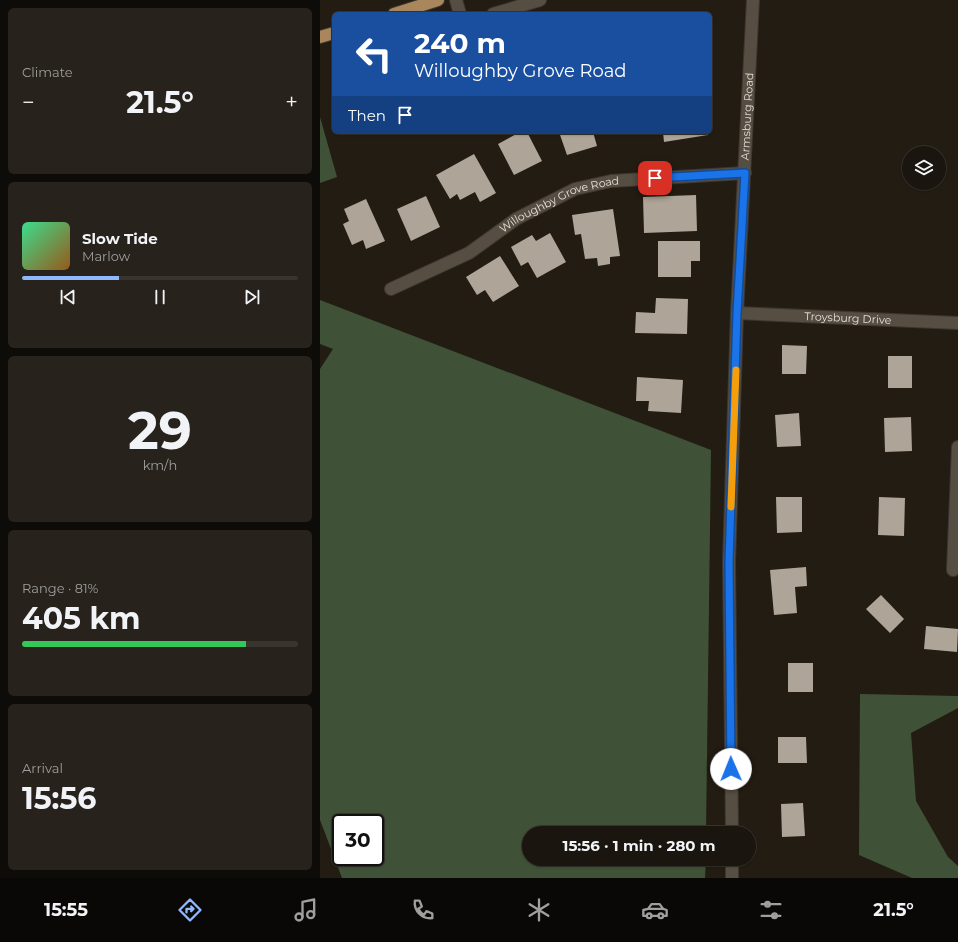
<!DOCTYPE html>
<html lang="en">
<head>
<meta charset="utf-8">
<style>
	:root { --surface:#1a150e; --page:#27221c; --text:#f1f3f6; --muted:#9f9f9e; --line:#38342e; --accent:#8eb9fc }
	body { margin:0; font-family:Montserrat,sans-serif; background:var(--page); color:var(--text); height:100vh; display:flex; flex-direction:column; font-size:15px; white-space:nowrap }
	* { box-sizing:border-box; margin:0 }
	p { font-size:13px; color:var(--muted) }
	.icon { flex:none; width:22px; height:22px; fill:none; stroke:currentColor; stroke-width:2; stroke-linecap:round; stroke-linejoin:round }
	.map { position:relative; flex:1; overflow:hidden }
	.details { display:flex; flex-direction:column; gap:8px; padding:8px; background:#0e0c08; width:320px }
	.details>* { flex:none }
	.hud { position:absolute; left:12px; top:12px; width:380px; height:122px; border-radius:6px; box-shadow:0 1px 3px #0004,0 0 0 1px var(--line); background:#1a4fa0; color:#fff; overflow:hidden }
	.buttons { position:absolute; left:582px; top:146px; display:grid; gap:8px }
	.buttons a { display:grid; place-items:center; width:44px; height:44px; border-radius:50%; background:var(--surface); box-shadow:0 1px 3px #0004,0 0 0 1px var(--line); font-size:20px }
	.speed { position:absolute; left:12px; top:814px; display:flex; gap:8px; font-size:20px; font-weight:700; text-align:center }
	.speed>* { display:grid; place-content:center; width:52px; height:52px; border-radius:50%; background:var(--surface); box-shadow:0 1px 3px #0004,0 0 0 1px var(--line); line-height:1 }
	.speed .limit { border:2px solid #111; border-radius:6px; background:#fff; color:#111 }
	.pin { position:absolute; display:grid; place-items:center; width:34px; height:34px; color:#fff; margin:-17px; border-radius:8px; box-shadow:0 2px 6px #0006 }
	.me { position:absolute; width:44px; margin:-22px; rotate:359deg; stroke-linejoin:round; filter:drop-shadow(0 0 3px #0008) }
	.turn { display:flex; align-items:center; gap:14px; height:84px; padding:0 16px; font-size:18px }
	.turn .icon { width:52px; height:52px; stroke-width:2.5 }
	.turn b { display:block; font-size:28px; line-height:34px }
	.then { display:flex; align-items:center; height:38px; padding:0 16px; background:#0003; gap:8px; font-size:15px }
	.big { font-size:30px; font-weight:700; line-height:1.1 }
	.details .tile { flex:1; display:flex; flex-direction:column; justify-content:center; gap:6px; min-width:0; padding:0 14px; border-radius:6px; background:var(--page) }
	.details .dial { align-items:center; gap:0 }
	.dial b { font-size:52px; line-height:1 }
	.song { display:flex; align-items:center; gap:12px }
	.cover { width:48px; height:48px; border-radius:6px; background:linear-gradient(135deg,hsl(150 70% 55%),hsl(30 70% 35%)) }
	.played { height:4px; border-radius:2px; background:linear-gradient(90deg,var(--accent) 35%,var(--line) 35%) }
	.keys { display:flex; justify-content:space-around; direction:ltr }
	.heat { display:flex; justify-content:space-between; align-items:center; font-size:22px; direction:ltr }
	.charge { height:6px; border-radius:3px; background:linear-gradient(90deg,#34c759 81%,var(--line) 0) }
	.trip { position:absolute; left:202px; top:826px; width:234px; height:40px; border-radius:20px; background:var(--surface); box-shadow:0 1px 3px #0004,0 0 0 1px var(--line); font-weight:700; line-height:40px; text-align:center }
	.tabs { display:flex; height:64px; justify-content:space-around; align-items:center; background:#0a0806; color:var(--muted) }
	.tabs .icon { width:28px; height:28px }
	.tabs .on { color:var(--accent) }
	.tabs b { font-size:18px; color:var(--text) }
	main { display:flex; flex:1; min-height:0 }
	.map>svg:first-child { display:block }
</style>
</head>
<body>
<main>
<section class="details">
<div class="tile"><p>Climate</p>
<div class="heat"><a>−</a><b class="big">21.5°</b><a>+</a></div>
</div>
<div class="tile">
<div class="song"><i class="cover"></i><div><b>Slow Tide</b><p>Marlow</p></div></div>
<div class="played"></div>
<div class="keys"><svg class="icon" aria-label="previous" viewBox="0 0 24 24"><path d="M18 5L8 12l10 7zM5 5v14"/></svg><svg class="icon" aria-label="pause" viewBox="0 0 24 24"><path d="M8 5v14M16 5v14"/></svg><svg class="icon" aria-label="next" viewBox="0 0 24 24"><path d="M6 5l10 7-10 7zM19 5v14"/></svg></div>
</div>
<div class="tile dial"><b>29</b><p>km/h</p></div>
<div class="tile"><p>Range · 81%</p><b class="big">405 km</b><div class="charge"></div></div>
<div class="tile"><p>Arrival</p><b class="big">15:56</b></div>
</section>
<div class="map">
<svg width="638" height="878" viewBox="0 0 638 878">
	<rect width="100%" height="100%" fill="#231c12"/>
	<path fill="#3f5237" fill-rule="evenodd" d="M0,117l17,60 -17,6z
		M0,300l391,150 -5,383h-177v26h177l-1,19h-363l-22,-58v-451l13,-20 -13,-5zM21,823h34v34h-34z
		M540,694l98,2v12l-47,25 5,68 32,56 10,9v12h-46l-53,-23z"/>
	<path fill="#aea598" d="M200,132h7l15,29 -28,14 -16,-31z
		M239,132h34l4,14 -30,9z
		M343,132h45v3l-44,7z
		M154,154l22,39 -16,9 -5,-10 -15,8 -3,-6 -7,5 -14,-24z
		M376,195l1,36 -53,2 -1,-36z
		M106,196l14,31 -29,14 -14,-32z
		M46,199l19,42 -19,8 -3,-9 -11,5 -9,-21 6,-3 -5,-12z
		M293,209l7,47 -10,1v7l-12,2 -1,-8 -12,1 -4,-25 -6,1 -3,-20z
		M230,233l16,29 -29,16 -9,-16 -7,4 -10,-19 21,-12 4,6z
		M338,241h42v20h-9v16h-33z
		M180,256l19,30 -26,16 -8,-12 -8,5 -11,-18z
		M336,298l32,1 -1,35 -52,-1 1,-21 19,1z
		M462,345l25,1 -1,28h-24z
		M568,356h24v32h-24z
		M317,377l46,3 -2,33 -33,-2 1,-10h-13z
		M479,413l2,33 -24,1 -2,-32z
		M591,417l1,34 -27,1 -1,-34z
		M456,497h26v35l-25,1z
		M559,497l26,1 -1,38 -26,-1z
		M486,567l1,19 -12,1 2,26 -23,2 -4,-45z
		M561,595l23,24 -14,14 -24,-24z
		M606,626l32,3 -1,23 -33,-3z
		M468,663h25v29h-25z
		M458,737h28l1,26h-29z
		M483,803l2,33 -23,1 -1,-33z"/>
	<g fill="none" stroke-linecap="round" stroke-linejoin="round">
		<g stroke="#3c3731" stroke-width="14">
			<g id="minor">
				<path d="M136,0l4,14"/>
				<path d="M173,14l47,-14"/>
				<path id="s1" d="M71,289l78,-36 47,-34 59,-30 36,-8 134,-8"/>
				<path id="s2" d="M417,313l221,10"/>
				<path d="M633,570l5,-123"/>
				<path id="s3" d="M412,833l-3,-271 8,-249 16,-313"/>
				<path d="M412,859v19"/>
			</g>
		</g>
		<g stroke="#3c3731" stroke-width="14">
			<path id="major" d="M74,14l44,-14
				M0,37l14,-4"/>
		</g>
		<use href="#minor" stroke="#564e42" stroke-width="12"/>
		<use href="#major" stroke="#a9865b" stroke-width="12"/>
	</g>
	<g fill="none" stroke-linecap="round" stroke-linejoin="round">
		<g stroke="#114b97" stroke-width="10">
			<path id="route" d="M335,178l90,-5 -8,140 -8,249 2,207"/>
		</g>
		<use href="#route" stroke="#1a73e8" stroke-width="7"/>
		<path stroke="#f59e0b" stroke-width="7" d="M411,507l5,-137"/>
	</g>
	<g text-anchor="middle" stroke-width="4" stroke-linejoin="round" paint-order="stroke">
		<g font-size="11" fill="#e4e0d9" stroke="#231c12">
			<text dy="4" stroke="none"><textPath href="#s3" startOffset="717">Armsburg Road</textPath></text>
			<text dy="4" stroke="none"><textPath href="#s1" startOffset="190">Willoughby Grove Road</textPath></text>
			<text dy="4" stroke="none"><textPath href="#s2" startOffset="111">Troysburg Drive</textPath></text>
		</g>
	</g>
</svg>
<div class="buttons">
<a><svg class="icon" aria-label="layers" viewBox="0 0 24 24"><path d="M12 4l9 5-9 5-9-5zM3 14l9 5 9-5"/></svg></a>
</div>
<div class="speed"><div class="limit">30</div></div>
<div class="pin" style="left:335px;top:178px;background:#d93025"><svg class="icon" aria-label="arrive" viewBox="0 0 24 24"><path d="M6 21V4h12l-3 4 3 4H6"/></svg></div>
<svg class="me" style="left:411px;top:769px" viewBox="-20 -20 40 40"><circle r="19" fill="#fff"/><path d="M0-13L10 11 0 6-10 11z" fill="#1a73e8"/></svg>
<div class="trip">15:56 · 1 min · 280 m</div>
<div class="hud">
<div class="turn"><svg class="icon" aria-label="left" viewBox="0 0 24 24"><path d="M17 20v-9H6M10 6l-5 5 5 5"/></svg><div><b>240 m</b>Willoughby Grove Road</div></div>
<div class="then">Then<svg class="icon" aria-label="arrive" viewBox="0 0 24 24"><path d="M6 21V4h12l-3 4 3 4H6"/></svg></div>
</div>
</div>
</main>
<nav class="tabs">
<b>15:55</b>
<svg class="icon on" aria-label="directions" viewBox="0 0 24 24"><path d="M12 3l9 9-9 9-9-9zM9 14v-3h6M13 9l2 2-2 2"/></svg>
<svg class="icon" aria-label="music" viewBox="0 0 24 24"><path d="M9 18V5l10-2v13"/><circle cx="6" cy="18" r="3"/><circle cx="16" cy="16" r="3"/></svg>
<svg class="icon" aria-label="phone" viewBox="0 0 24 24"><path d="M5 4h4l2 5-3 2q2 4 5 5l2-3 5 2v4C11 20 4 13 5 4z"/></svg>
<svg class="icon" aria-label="climate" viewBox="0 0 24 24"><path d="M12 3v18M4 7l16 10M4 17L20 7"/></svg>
<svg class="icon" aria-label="car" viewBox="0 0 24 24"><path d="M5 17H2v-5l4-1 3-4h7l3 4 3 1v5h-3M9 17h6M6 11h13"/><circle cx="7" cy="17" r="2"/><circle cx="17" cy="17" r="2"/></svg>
<svg class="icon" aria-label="filters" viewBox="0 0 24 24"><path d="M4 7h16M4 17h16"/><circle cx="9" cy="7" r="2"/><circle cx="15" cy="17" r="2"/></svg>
<b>21.5°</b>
</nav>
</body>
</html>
